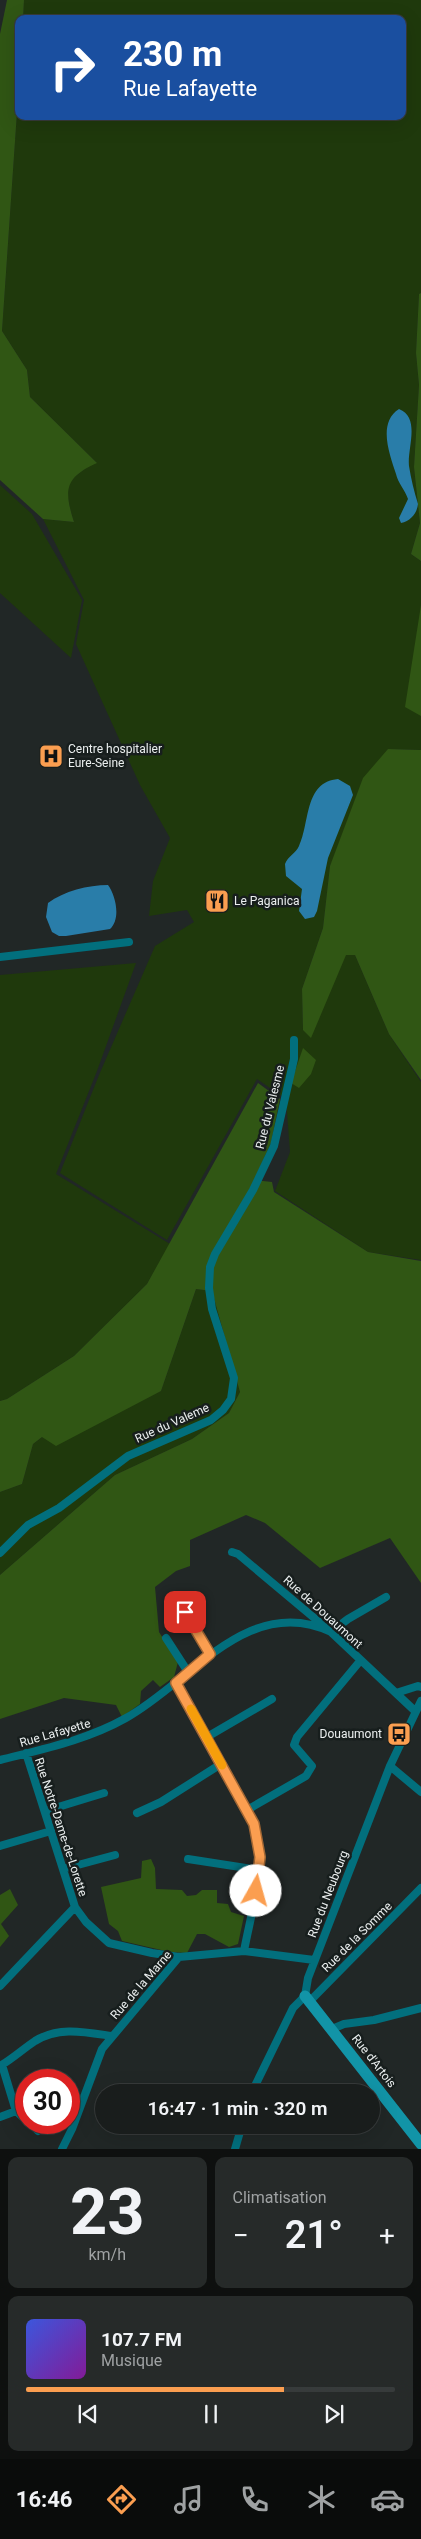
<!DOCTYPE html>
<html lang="fr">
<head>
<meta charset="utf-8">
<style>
	:root { --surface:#191d1c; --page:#262a29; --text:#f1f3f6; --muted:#9fa2a3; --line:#373b3b; --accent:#fb9e50 }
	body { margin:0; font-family:Roboto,sans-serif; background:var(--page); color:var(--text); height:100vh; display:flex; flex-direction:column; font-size:19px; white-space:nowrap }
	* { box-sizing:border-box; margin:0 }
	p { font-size:16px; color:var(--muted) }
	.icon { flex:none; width:28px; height:28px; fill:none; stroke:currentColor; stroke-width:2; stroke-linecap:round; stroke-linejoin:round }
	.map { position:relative; height:2149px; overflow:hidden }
	.panel { display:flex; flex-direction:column; gap:8px; padding:8px; background:#0e100f; flex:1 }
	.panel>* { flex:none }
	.banner { position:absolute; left:15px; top:15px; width:391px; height:105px; border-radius:10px; box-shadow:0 5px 20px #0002,0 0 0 1px var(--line); background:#1a4fa0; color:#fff; overflow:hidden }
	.speed { position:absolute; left:15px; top:2069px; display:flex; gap:10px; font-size:25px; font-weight:700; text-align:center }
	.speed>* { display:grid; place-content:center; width:65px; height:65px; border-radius:50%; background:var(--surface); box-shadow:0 5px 20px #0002,0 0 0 1px var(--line); line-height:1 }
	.speed .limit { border:8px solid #d22; background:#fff; color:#111 }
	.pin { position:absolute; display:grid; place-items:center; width:42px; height:42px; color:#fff; margin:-21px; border-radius:10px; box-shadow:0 2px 8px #0006 }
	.me { position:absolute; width:55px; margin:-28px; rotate:7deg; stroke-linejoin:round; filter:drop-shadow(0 0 4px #0008) }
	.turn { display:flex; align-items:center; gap:18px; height:105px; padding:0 25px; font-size:22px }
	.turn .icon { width:65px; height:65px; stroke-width:2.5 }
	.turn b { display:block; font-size:35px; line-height:42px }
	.big { font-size:38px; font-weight:600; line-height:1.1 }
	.panel .tile { flex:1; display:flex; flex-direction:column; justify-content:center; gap:8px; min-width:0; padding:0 18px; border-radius:10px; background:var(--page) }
	.panel .dial { align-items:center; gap:0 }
	.dial b { font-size:65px; line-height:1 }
	.song { display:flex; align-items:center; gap:15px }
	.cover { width:60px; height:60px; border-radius:8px; background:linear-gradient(135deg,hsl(230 70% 55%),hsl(290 70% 35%)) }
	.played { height:5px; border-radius:2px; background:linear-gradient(90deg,var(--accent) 70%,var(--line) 70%) }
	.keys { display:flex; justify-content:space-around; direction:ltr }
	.heat { display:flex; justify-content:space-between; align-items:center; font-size:28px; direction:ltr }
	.panel .tiles { flex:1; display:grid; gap:8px; grid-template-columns:1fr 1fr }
	.tile:last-child { grid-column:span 2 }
	.trip { position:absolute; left:95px; top:2084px; width:285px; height:50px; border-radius:25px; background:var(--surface); box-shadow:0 5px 20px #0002,0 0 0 1px var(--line); font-weight:600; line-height:50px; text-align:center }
	.dock { display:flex; height:80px; justify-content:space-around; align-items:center; background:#0a0c0b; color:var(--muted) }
	.dock .icon { width:35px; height:35px }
	.dock .selected { color:var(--accent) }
	.dock b { font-size:22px; color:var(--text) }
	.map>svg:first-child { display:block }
</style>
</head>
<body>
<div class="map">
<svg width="421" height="2149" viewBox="0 0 421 2149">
	<rect width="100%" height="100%" fill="#212726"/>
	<path fill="#1f390c" d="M24,0h397v293l-2,1 -3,59 3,32 -5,82 6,56 -9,31 10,7v189l-33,-1 -58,117 -7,62 -21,61 1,41 43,-76 9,1 34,79 32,48v178l-53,-8 -93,-61 15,-39 -4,-53 -29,-20 -90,161 -107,-67 39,-98 56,-129 39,-24 -7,-12 -38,6 4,-35 17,-43 -30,-53 -64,-141 8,-44 -41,-81 31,3c-11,-36 -10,-41 22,-60l-66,-65 -3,-27 -25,-39 17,-248v33h383v-97h-379z
		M0,485l32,29 50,86 -11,58 -71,-65z
		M136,963l-39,108 -41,103 114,70 -23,40 -73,72 -67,43 -7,2v-426z
		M196,1289l16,2 28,101 -11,21 -37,26 -77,36 -115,100v-83l22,-8 11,-40 9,-7 119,-46z"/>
	<path fill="#305614" d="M7,0h17l-1,19h-4v64l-17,248 25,39 3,27 67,66c-33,15 -33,27 -23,59l-31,-3 -43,-39v-446z
		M421,293v268l-10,-7 9,-31 -6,-56 5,-82 -3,-32 3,-59z
		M421,605v111l-16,-9z
		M388,749l33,1v330l-32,-46 -34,-79h-9l-35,83 -8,-8 -1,-41 21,-61 7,-62 33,-88z
		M303,1048l13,12 -5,14 -12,14 -8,-5z
		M258,1083l22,16 -9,44 -17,37 18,2 2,10 94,60 53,9v322l-31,-45 -70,30 -55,-45 -19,-8 -56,25v26l-14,5 -21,16 4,45 19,30 -4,15 -14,10 -7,-7 -12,11 -1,13 -18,13 -6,-12 -52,-7 -64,21v-144l115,-100 77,-36 37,-26 11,-21 -28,-101 -16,-2 -35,102 -105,55 -14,-9 -9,7 -11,40 -22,8v-91l7,-2 67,-43 73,-72z
		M151,1859l4,9 1,21 26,1 5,6 9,-1 6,-5h15v13l11,1 3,8 13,4 -6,28 -9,3 -24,-13h-8l-10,19 -17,-1 -48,-11 -4,-10 -9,-7 -8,-37 40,-9 1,-17z
		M10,1889l8,16 -17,19 8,12 -9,11v-52z"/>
	<path fill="#297da9" d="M399,409c22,9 8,39 10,57 2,13 5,25 9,38 -1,9 -7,17 -17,19l-2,-5 9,-19c-3,-9 -10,-16 -12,-25 -6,-19 -19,-51 3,-65z
		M338,779l12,7 3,9 -25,63 -11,53 -3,6 -9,2 -6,-8 3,-22 -16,-13 -1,-12c3,-8 11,-11 14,-18 11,-23 5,-64 39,-67z
		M108,885c8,11 13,34 2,44l-44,7h-7l-7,-4 -6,-15 2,-14c16,-12 40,-18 60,-18z"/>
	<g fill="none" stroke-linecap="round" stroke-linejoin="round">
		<path stroke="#026f7d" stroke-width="8" d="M0,957l129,-15
			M232,1552l6,2 93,78 84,79
			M0,1553l28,-28 31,-17 69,-52 83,-36 12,-10 8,-11 3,-21 -22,-69 -3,-21 1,-21 5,-13 38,-64 21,-44 20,-87v-19
			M185,1612l24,42
			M331,1632l17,-13 38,-22
			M166,1638l22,34
			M176,1683l71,127c23,47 6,93 -3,141
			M396,1693l22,-7 3,1
			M207,1737l65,-38
			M26,1753l49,154 11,15 23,21 43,10 27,4 65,-6 70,9
			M0,1760c43,-11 87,-20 126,-42 64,-35 122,-125 205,-86
			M390,1766l31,26
			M247,1810l59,-34 6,-10 -18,-21 3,-8 63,-76
			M45,1811l59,-18
			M137,1813l24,-11 60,-38
			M0,1846l51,-15
			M188,1859l71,11
			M63,1869l52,-14
			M0,1986l75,-79
			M310,2001l111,-113
			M332,2029l12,-5 30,-4 47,-12
			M2,2065l14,46 10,9
			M0,2066c12,-7 23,-17 35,-25 24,-15 50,-9 77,-5
			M252,2092l41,-84 12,-12 3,-18 82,-212 31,-65
			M0,2117l16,-6
			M29,2122l9,9
			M62,2149l10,-20 30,-80 77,-92
			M235,2149l7,-24"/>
		<path stroke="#1294a7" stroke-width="11" d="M305,1996l116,148"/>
	</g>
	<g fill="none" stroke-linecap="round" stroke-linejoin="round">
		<g stroke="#a36734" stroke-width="12">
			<path id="route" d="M185,1612l25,42 -34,29 78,141 6,33 -4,34"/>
		</g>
		<use href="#route" stroke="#fb9e50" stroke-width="9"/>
		<path stroke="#f59e0b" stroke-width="9" d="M191,1709l31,56"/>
	</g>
	<defs>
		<g id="hospital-square" transform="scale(1.25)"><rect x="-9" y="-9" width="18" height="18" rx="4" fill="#fb9e50" stroke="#171e1d"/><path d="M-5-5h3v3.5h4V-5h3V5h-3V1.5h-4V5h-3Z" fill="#111"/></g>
		<g id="restaurant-square" transform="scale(1.25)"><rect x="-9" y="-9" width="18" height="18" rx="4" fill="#fb9e50" stroke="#171e1d"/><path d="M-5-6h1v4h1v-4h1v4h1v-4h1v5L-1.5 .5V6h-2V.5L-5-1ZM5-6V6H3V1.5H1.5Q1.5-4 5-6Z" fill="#111"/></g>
		<g id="bus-square" transform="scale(1.25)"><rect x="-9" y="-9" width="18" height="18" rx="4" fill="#fb9e50" stroke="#171e1d"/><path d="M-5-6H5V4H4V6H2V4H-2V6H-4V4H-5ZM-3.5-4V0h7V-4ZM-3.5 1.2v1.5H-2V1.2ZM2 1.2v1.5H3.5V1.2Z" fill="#111"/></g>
	</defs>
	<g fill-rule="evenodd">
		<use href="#hospital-square" x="51" y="756"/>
		<use href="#restaurant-square" x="217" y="901"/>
		<use href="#bus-square" x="399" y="1734"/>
	</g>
	<g text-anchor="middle" stroke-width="5" stroke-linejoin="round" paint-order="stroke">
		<g font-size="12" fill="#ebefef" stroke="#171e1d" text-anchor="start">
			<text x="68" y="753">Centre hospitalier<tspan x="68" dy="14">Eure-Seine</tspan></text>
			<text x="234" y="905">Le Paganica</text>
			<text x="382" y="1738" text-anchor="end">Douaumont</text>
		</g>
		<g font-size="12" fill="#ebefef" stroke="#171e1d">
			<text transform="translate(270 1107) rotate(-76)" y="4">Rue du Valesme</text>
			<text transform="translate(172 1423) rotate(-24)" y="4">Rue du Valeme</text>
			<text transform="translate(323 1612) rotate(42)" y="4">Rue de Douaumont</text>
			<text transform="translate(55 1733) rotate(-16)" y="4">Rue Lafayette</text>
			<text transform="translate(61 1827) rotate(72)" y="4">Rue Notre-Dame-de-Lorette</text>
			<text transform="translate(328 1894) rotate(-69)" y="4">Rue du Neubourg</text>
			<text transform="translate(357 1937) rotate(-45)" y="4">Rue de la Somme</text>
			<text transform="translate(141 1985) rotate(-49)" y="4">Rue de la Marne</text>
			<text transform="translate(374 2061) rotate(52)" y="4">Rue d'Artois</text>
		</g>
	</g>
</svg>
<div class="speed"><div class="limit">30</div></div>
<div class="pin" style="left:185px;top:1612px;background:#d93025"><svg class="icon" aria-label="arrive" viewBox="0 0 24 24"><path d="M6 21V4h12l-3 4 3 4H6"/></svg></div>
<svg class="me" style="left:256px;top:1891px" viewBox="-20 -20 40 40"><circle r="19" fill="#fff"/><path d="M0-13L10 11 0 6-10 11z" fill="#fb9e50"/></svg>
<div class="trip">16:47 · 1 min · 320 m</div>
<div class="banner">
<div class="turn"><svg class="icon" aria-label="right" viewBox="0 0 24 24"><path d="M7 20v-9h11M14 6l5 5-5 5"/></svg><div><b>230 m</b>Rue Lafayette</div></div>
</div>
</div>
<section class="panel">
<div class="tiles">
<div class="tile dial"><b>23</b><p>km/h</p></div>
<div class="tile"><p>Climatisation</p>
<div class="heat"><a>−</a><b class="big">21°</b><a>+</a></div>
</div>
<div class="tile">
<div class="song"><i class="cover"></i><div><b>107.7 FM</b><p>Musique</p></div></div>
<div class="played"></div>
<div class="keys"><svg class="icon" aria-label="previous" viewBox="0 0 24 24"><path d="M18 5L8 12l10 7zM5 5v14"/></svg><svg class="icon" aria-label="pause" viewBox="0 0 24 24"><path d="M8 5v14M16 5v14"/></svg><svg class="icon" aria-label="next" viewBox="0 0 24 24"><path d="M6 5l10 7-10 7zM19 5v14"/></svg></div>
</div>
</div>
</section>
<nav class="dock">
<b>16:46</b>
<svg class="icon selected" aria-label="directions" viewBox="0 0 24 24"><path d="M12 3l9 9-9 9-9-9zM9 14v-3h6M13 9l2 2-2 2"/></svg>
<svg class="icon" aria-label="music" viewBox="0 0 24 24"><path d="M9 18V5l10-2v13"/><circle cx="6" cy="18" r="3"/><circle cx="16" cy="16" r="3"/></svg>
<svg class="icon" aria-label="phone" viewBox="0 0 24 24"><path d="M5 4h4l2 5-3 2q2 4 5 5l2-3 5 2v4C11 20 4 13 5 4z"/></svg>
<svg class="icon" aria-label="climate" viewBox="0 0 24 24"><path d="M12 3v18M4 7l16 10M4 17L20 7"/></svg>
<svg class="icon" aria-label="car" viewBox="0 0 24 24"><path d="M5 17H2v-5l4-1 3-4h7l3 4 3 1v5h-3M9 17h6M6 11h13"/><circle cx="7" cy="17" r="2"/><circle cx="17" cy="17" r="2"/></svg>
</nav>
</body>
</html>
